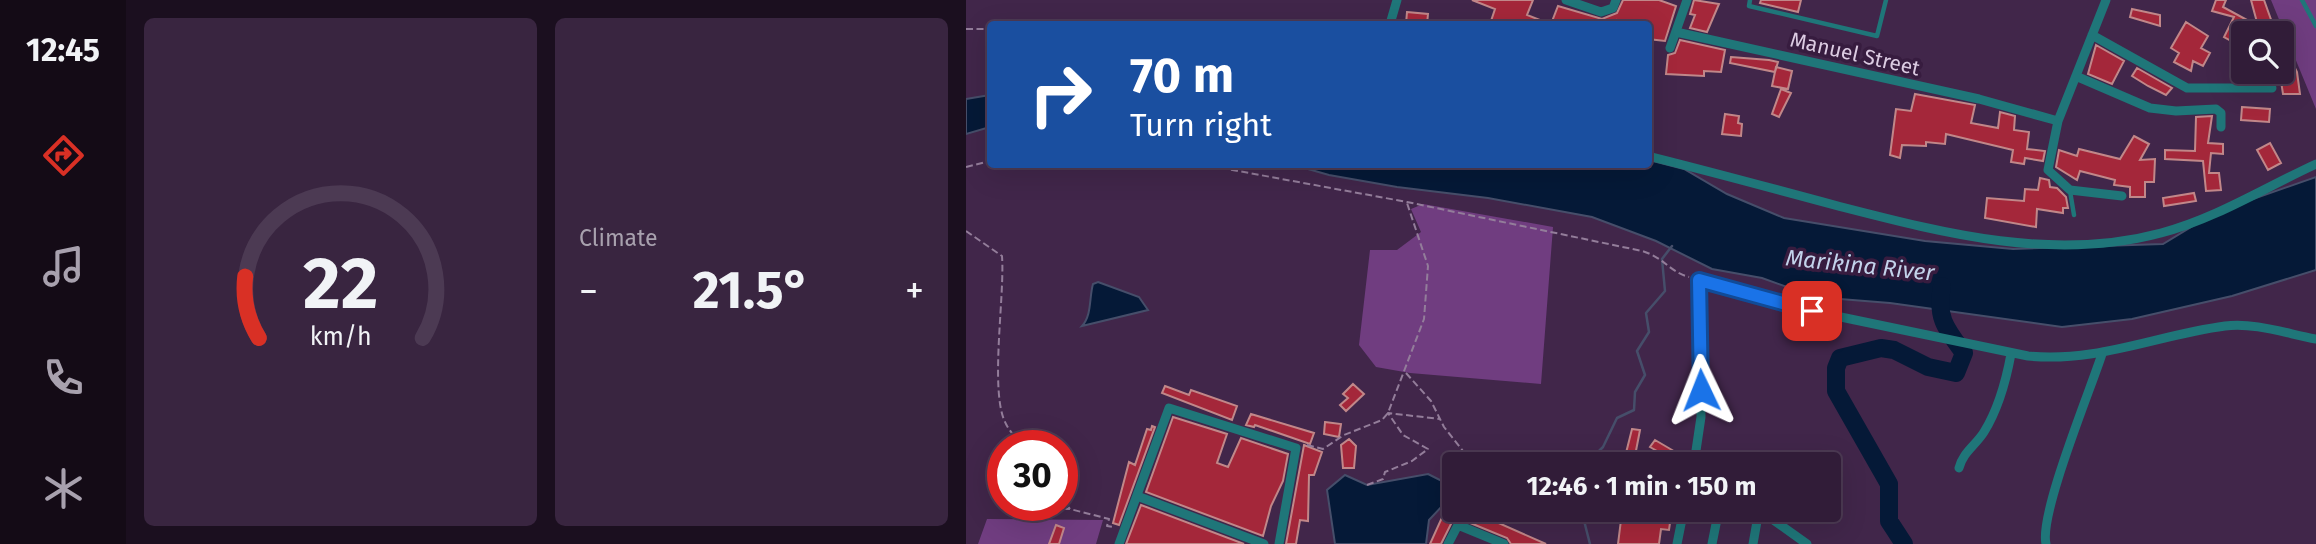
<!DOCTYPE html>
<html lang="en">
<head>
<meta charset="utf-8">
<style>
	:root { --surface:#311c38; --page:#392540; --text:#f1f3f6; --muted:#a8a1ae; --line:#4c3a53; --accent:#d93025 }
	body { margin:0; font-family:"Fira Sans",sans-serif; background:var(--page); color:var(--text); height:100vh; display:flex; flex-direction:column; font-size:26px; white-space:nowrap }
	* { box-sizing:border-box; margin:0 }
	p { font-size:23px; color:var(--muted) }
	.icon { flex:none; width:38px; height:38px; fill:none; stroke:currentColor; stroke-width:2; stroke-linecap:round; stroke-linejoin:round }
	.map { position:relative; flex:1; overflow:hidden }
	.sheet { display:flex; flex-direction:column; gap:18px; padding:18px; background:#1b0f1f; width:840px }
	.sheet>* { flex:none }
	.hud { position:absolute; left:21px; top:21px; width:665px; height:147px; border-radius:7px; box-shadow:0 7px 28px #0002,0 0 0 2px var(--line); background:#1a4fa0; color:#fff; overflow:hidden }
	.fabs { position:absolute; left:1265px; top:21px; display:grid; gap:14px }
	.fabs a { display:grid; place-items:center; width:63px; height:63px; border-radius:7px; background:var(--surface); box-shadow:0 7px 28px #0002,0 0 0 2px var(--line); font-size:35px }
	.speed { position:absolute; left:21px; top:430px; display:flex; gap:14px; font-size:35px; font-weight:700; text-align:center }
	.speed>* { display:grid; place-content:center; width:91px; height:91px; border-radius:50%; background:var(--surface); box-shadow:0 7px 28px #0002,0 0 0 2px var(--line); line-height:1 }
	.speed .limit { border:10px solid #d22; background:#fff; color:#111 }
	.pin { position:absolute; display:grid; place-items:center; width:60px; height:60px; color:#fff; margin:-30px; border-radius:14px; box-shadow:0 4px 10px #0006 }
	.me { position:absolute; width:77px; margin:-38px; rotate:358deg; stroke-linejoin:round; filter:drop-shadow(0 0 5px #0008) }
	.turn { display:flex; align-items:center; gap:24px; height:147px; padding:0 28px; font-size:32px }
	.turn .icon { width:91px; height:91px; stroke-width:2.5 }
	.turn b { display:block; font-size:49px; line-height:60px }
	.big { font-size:52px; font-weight:700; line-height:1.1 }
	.sheet .card { flex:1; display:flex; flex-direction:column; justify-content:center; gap:10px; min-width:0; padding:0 24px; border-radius:10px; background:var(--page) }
	.sheet .dial { align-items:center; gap:0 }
	.dial svg { height:182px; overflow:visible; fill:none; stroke:var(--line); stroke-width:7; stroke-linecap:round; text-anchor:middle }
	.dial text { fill:var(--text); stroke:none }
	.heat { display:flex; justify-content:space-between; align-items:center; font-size:38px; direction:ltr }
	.sheet .tiles { flex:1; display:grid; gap:18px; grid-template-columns:repeat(2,1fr) }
	.trip { position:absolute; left:476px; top:452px; width:399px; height:70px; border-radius:7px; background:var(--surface); box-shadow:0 7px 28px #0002,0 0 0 2px var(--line); font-weight:700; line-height:70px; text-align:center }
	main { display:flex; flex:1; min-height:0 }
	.tab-bar { display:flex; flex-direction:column; width:126px; justify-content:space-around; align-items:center; background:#140b16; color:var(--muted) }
	.tab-bar .icon { width:49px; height:49px }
	.tab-bar .selected { color:var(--accent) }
	.tab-bar b { font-size:32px; color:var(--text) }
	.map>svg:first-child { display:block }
</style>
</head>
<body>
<main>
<nav class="tab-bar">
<b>12:45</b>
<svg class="icon selected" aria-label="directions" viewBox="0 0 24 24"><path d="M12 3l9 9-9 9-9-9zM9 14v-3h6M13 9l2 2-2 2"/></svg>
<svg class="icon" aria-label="music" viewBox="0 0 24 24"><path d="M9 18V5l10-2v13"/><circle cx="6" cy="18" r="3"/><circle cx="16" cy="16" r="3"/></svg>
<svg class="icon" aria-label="phone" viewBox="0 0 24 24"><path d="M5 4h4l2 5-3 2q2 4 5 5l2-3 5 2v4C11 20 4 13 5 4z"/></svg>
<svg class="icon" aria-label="climate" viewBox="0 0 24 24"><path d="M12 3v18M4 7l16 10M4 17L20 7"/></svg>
</nav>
<section class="sheet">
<div class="tiles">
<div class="card dial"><svg viewBox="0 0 100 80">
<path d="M14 69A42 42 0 1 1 86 69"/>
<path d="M14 69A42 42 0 0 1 8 42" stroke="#d93025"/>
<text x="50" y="56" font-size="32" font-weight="700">22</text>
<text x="50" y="72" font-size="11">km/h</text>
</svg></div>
<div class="card"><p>Climate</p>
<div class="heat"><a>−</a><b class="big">21.5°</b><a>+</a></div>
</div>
</div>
</section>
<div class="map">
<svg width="1350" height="544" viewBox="0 0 1350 544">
	<rect width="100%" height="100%" fill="#41264a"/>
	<path fill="#703d80" d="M1305,0h45v109z
		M457,204l130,23 -12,157 -131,-11 -34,-6 -17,-22 11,-95h27l24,-18 -10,-23z
		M21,519l116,1 -7,24h-118z"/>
	<path fill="#051937" stroke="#464e6a" stroke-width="2" d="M24,95v32l-24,7v-35z
		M683,160l35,9 43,25 57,24 141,23 88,8 150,-5 53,-32 100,-35v93l-84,26 -100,23 -70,8 -172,-24 -75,-6 -53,-19 -50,-9 -56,-28 -64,-24 -104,-19 -91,-11 -68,-12 -35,-10 354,-1z
		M132,282l41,15 9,13 -66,16c10,-11 7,-28 11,-42z
		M462,474l22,11 -5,18 -16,17 -3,24h-91l-8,-54 18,-15 22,10z"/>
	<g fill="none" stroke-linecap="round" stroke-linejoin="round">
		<path stroke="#464e6a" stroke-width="2.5" d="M620,464l17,-17 14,-29 17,-8 1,-18 10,-17 -8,-24 12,-19 -3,-19 19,-22 -3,-32 10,-13
			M615,509l9,35"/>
		<path stroke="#051937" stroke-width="18" d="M938,544l-15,-23v-37l-53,-93v-23l4,-10 41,-10 13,2 34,17 28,6 8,-20c-18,-24 -28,-35 -22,-67"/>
	</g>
	<path fill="#a4273a" stroke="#c18789" stroke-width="2" d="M506,0h61l-6,15 23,9 -35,-2v2h-25l5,-15z
		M657,0h36l17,6 -11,35 -17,-2v-15h-22l-9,-4 -2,4h-64l7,-18 44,13 15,-6z
		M728,0l25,4 -12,28 -17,-4 5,-13 -5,-1z
		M795,0h40l-3,12 -38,-9z
		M1250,0h10l-3,7 35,19 -7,-26h13l10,28 -7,3 5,2h-28v10l-8,-5 -3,4 -9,-5 10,-20 -22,-6z
		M1166,9l28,6v11l-30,-9z
		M441,12l21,2 -1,10h-21z
		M1220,22l22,14 -7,12 9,5 -7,13 -10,-5 -2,10 -17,-9 5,-9 -8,-5z
		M714,40l45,10 -4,22 -17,-1v5l-38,-2 2,-19 7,-2z
		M1316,42l15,30 3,22h-17l-2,-13 -14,-1 1,-8h14z
		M1130,45l28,16 -12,23 -24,-10z
		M765,57l38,3 9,2 -3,10 -45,-9z
		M810,67l16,4 -4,18 -16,-3z
		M1171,68l35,20 -6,7 -18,-9 -16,-10z
		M815,89l10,4 -12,24 -7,-3z
		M949,94l60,11 -4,18 27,5 2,-16 15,4 -1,14 15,2 -2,17 18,2 -2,10 -18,-3 -1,6 -13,-2 2,-12 -67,-16 -1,10 -19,-2v4l-24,-1 -2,13 -10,-3 6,-46 15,2z
		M1276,107l28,2 -1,13 -28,-2z
		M759,114l14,2 -1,7 4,1 -1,12 -19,-2z
		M1246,116l-4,27 15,1v10l-12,-1 -2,20h10l2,17 -15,1 -3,-30 -38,-2v-9l30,1 1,-34z
		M1168,136l15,8 -9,16 15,-1 -1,23h-9v15h-15v-10l-16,-2 1,-5 -35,-9 -3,9 -21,-13 3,-17 18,6 2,-7 41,10z
		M1304,143l11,20 -13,7 -11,-20z
		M1074,178l9,2 1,7 7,1 9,9 2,11h-5v5l-26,-4 -1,18 -51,-9 2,-20 37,3 1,-12 13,1z
		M1228,193l2,8 -32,5 -1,-8z
		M387,384l11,10 -18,17 -6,-6 8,-7 -5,-4z
		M199,386l24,9 2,-5 46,16 -5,14 -70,-27z
		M285,414l63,19 -4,11 -55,-19 -1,2 -8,-2z
		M207,417l54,17 -10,29 11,4 13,-29 47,16 -5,27 -12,25 -8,30 -117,-44z
		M359,422l16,2 -2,13 -15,-3z
		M186,426l3,1 -36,98 -6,-2 16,-61 6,3 12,-36 4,1z
		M666,429l8,1 -6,31 -9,-4z
		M383,439l7,7 -2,22h-11l-2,-23z
		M689,440l29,17 -4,7 -30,-17z
		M338,445l18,7 -8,23h-5l-1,46 -8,-1 -4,24h-10z
		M483,502l5,2v5h13l79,35h-35l-4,-6 -49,-20 -6,4 -11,22h-11z
		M175,505l103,39h-118z
		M652,509h49v7h4l-2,14 -8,-1 -2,15h-41l3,-24 -4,-1z
		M90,525l8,3 -5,16h-10z"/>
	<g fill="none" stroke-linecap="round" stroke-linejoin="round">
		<path stroke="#937d9a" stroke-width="2" stroke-dasharray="7 3.5" stroke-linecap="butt" d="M0,29h24
			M234,164l207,38 235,49c23,7 26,20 47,26
			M0,167l24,-6
			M0,231l36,25c3,41 -13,137 4,168 4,8 11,15 17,22
			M440,373l25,28 13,26 19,24 4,13
			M341,445l16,4 21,-14 38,-15 6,-7 36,-94 4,-53 -21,-63
			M401,485l16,-6 2,-7 27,-11 16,-12 -25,-14 -15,-22 52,6
			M96,499l8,10
			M55,508l49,1 39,10 -2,7 6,1"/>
		<path stroke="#1f7679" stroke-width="4.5" d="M784,0l-1,6 128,30 9,-36
			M1336,0l14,26
			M1104,191l4,24"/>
		<path stroke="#1f7679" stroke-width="9" d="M600,0l35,12 12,-4 3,-8
			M1140,0l-48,121 -10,49 22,20 52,6
			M424,24l7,-24
			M710,32l303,67 79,22
			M1126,35l95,53h85
			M704,48l17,-48
			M1112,77l72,31 26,3 40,-2 5,4v14
			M682,156c64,16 127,33 190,50 105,27 215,56 323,27 54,-14 105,-46 155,-69
			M674,464l4,-9 15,9
			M728,464l7,-47 -2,-137 113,31 216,45c69,7 129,-21 197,-30 29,-4 63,8 91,13
			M993,468c4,-16 17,-23 25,-36 15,-24 22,-51 27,-78
			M171,496l127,48
			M792,509l49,35
			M153,544l50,-136 127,40 -17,96
			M482,544l10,-19 46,19
			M711,544l7,-35
			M746,544l7,-35
			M787,544l6,-34
			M1080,544c-7,-30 44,-153 56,-190"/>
	</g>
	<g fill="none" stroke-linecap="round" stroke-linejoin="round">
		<g stroke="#114b97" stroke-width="18">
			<path id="route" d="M735,390l-2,-110 113,31"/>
		</g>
		<use href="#route" stroke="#1a73e8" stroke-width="12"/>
	</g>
	<g text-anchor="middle" stroke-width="7" stroke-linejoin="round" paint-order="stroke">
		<g font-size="21" fill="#dccbe2" stroke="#371c3f">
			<text transform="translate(889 54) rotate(13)" y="7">Manuel Street</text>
		</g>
		<g font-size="23" font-style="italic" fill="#c3d3eb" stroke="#371c3f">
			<text transform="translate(894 265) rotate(6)" y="8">Marikina River</text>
		</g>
	</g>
</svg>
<div class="fabs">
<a><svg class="icon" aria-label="search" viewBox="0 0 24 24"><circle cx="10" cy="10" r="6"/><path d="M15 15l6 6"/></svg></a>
</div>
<div class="speed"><div class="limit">30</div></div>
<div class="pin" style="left:846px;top:311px;background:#d93025"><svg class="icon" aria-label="arrive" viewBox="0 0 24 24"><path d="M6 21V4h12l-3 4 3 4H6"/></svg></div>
<svg class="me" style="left:735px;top:390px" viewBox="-20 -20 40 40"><path d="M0-17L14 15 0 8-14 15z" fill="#1a73e8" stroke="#fff" stroke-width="4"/></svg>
<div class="trip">12:46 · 1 min · 150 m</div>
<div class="hud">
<div class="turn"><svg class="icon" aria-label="right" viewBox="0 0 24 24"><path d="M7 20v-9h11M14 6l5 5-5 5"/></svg><div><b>70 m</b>Turn right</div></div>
</div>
</div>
</main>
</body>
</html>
